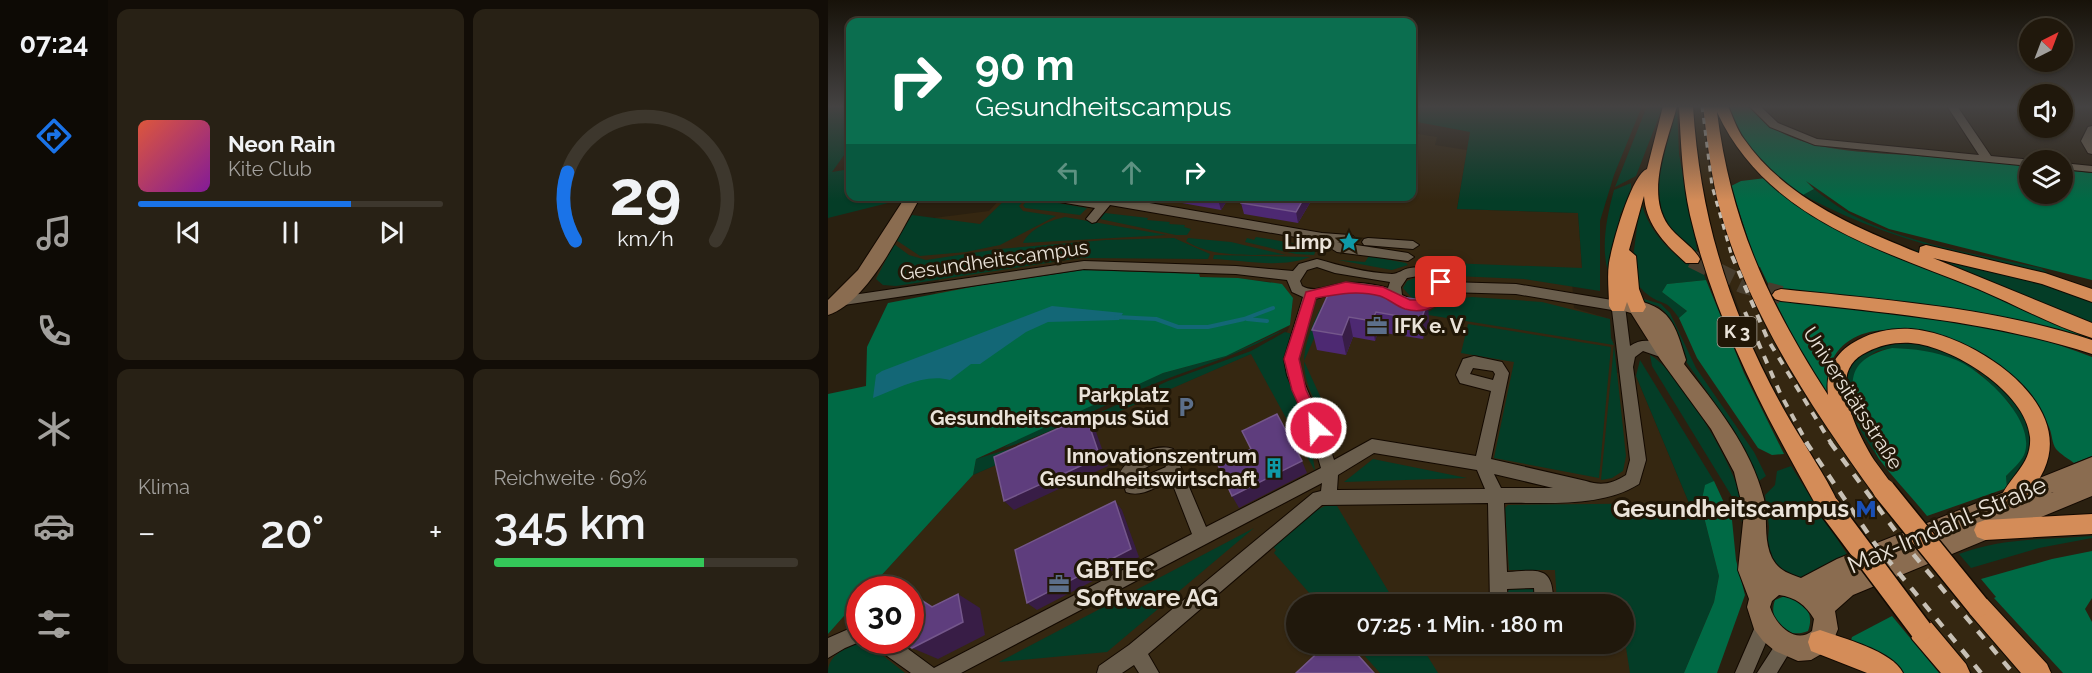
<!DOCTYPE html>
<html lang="de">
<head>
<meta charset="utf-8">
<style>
	:root { --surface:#20180c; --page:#282115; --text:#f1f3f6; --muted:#a2a09d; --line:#3d372d; --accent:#1a73e8 }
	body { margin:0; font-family:Raleway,sans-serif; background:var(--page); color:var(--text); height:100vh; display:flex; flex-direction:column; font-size:22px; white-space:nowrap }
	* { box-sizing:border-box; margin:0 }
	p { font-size:20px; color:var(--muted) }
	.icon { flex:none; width:33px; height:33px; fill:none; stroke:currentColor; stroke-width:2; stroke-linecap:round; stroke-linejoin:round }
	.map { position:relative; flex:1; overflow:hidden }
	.sheet { display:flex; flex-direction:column; gap:9px; padding:9px; background:#120d07; width:720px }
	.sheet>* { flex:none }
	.top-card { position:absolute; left:18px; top:18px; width:570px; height:183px; border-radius:12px; box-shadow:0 2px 4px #0004,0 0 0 2px var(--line); background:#0b6e4f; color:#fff; overflow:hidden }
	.needle { width:39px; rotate:42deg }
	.buttons { position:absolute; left:1191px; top:18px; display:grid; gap:12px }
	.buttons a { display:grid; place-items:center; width:54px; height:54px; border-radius:50%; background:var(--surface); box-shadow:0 2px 4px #0004,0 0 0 2px var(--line); font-size:30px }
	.speed { position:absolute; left:18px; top:576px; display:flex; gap:12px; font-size:30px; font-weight:700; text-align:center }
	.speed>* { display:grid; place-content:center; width:78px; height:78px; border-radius:50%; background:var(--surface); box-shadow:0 2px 4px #0004,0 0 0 2px var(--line); line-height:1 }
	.speed .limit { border:9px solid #d22; background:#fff; color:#111 }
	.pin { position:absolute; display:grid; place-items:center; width:51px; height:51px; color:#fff; margin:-26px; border-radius:12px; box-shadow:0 3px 9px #0006 }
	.me { position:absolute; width:66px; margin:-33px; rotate:335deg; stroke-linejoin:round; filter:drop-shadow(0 0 4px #0008) }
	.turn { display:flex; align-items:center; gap:21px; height:126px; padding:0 30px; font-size:27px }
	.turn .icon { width:78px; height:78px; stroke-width:2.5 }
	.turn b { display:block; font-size:42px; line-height:51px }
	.lanes { display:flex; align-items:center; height:57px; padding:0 30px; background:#0003; justify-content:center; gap:30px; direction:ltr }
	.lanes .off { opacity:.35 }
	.big { font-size:45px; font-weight:600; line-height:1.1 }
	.sheet .card { flex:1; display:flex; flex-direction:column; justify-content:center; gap:9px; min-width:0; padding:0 21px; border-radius:12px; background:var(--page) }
	.sheet .dial { align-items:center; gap:0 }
	.dial svg { height:156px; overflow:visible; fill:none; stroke:var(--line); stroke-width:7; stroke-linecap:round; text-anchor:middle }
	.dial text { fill:var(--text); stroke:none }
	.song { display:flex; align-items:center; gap:18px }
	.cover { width:72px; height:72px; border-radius:9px; background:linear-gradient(135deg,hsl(10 70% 55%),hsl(290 70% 35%)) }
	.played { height:6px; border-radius:3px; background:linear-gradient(90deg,var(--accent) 70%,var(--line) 70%) }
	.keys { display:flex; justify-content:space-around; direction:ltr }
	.heat { display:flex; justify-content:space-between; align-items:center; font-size:33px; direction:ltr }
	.charge { height:9px; border-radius:4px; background:linear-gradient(90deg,#34c759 69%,var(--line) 0) }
	.sheet .tiles { flex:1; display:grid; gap:9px; grid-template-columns:repeat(2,1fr) }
	.trip { position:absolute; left:458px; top:594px; width:348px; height:60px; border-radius:30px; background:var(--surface); box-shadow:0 2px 4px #0004,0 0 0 2px var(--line); font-weight:600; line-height:60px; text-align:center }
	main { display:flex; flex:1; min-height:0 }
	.dock { display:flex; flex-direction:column; width:108px; justify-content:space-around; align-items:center; background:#0d0a05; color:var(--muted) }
	.dock .icon { width:42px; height:42px }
	.dock .current { color:var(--accent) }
	.dock b { font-size:27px; color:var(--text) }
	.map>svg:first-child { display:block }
</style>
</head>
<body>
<main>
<nav class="dock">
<b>07:24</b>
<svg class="icon current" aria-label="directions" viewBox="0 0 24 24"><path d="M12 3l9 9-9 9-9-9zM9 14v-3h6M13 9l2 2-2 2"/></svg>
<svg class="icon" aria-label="music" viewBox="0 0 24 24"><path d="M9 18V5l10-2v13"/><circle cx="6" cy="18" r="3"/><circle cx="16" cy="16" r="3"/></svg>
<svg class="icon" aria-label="phone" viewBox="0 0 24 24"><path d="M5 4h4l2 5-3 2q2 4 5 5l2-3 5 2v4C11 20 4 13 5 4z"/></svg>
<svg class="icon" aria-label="climate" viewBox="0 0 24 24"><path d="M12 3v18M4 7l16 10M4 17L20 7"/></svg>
<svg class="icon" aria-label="car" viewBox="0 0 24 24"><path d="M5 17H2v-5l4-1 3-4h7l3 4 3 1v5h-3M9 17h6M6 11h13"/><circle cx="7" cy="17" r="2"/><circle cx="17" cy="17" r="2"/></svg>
<svg class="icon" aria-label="filters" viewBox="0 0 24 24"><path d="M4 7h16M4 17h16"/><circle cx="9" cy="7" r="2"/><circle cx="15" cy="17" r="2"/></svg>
</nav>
<section class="sheet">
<div class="tiles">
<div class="card">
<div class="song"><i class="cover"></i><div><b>Neon Rain</b><p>Kite Club</p></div></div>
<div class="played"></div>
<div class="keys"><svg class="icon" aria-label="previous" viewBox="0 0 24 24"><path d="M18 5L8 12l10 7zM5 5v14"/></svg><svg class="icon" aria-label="pause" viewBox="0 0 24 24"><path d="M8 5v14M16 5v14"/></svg><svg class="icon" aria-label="next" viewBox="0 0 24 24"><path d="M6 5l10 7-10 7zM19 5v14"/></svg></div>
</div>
<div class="card dial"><svg viewBox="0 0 100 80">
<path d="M14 69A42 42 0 1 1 86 69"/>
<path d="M14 69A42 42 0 0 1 10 34" stroke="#1a73e8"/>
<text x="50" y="56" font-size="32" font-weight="700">29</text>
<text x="50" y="72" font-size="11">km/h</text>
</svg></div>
<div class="card"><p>Klima</p>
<div class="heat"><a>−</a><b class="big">20°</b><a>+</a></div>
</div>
<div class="card"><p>Reichweite · 69%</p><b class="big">345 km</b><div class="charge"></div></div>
</div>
</section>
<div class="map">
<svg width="1264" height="673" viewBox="0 0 1264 673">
	<rect width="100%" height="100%" fill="#2a2010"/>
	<path fill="#352711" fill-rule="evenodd" d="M864,106h13l8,76 19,69 33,74 25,46 26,43 57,79 56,72 94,108h-50l-65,-77 -52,-71 -54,-85 -46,-87 -42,-110 -14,-52z
		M584,133l25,4 -2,8 32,5 -10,59 121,4 4,55h-11l3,40 36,11 1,19 3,7 -2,27 24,4 53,127 -37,170h-824v-39l31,-35 1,41h50v-50l-41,-1 104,-114 311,-136 6,-14 3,-27 -21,-16 -28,-3 -161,-9 -148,24 4,-15 -56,6 -7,-6 2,-8 32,-50 79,-10 14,-15h409zM468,604h327v40h-327z"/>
	<path fill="#043d27" d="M0,106h22v41l-18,25 18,-3v27l43,1 -1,5 -64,16z
		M584,106h230l-28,69 -14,46v70l-76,-12 -69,-3 -9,-3 2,-10 134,5 -4,-55 -121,-4 13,-77 -58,-11z
		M819,106h16l-27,70 -21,11z
		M849,106l2,48 20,106 -39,-41 -6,-43z
		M803,183v8l-11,24 -11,60c-9,-27 -2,-59 5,-85z
		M986,189c12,9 25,19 38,26 58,30 126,39 189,53l11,8c-86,-20 -170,-38 -249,-81z
		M180,197l17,2 -6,7 4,5 33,5 -56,29 -34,7 -46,4 -24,-16 16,-25 68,9z
		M202,198l5,1 52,9 -7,7 -55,-7 -2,-3z
		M812,205h2c8,29 34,55 61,67l3,8 -39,4 -5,8 25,19 -8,7c-14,-21 -18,-12 -32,-24 -6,-4 -4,-7 -12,-8l-3,-21z
		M277,213l43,5 -1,2 23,2 -1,2 16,1 -1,2 7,2 -4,6h-11l-76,-16z
		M237,217l102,18 -144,8c6,-14 28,-23 42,-26z
		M428,237l61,10 -3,8 -18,-1 -51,-12 2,-4 7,2z
		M346,238l36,16 -2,5 -128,-1 -184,28 -13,-1 -7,-6 18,-35 15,11 17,5 73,-11 107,-9z
		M360,238l43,4 55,13c-32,-1 -72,4 -100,-14z
		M1079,248l122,29 63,21v26z
		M386,255l96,2c-30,12 -66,3 -97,2z
		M541,256l37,7 2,2 -16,5 -54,-10 27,2z
		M589,277l14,6v8l-8,6 -11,1 -9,-10 4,-7z
		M644,297l70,5 68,17 1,19 3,7 12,111 -3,15 -11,7 -11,2 13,-135 -198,-32 14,-2 22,-12z
		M809,297l24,7 9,9 26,55 58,84 12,24 -7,5 -42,-75 -32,-46 -20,-48 -7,-6 -21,-6z
		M500,299l3,1 -27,61 32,70 -8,-2c-18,-40 -34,-57 -16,-102 4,-10 8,-21 16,-28z
		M640,324l143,23 -12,131 -105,-20 20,-96 -53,-9z
		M457,329c-44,26 -92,39 -139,58 -48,20 -93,47 -143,61l21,-13 139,-62 63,-17z
		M457,332l7,2c-15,44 7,69 22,108l-3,2 4,27 -64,-117 -278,121 3,-16 43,-13 43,-16 106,-49 83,-30z
		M1072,341l34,5 38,15 50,46 14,44 -29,37 -1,-12 10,-10 -4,-60 -33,-34 -87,-24 -15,3 -11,7 -15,31 27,68c-20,-28 -61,-91 -6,-110 9,-3 19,-4 28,-6z
		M822,355c28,15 75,97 86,128 5,13 7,27 7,41l-12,-29 -79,-129z
		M812,360l74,121 -9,5 -3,13 3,22 14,55 -5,26 -30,71h-54l-7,-44v-25h-66l-2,-34h-46l-4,-62 3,-3 181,-2 -53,-127z
		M545,459l94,19 -123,4z
		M963,466l57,90c-16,12 -48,32 -67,17 -5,-4 -10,-14 -14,-20l2,-26 -4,-32 10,-10 2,-14z
		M497,506h12l59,98h-77l-45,-51 2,-3 -3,-4 40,-34z
		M426,528l-147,124 -108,10z
		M1264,536v2l-53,10 -68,20 -12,-14c45,-17 86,-14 133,-18z
		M684,587h24l1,13 -4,3 -23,1 -4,-11z
		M28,644h12l37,29h-77c0,-17 14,-23 28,-29z
		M526,644h66l18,29h-58z"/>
	<path fill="#006a45" d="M901,106l22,1c35,48 115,44 168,49 37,3 74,6 110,10l1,28h32l1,-24 29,3v107l-203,-51 -40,-18 -43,-30 8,8 -11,6c-31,-18 -68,-51 -74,-89z
		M938,178l36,28 290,128v9l-321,-53 -11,-23h-3l-26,-81 10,-5z
		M255,270l116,4 1,3 38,1 44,6 11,14 -3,27 -64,31 -63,17 -187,86 -3,16 -104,114 -9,1 -1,9 -31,35v-240l38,-8 1,-39 21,-44 94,-18z
		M878,280l38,93 40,81 -12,1 -14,-7 -61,-90 -18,-40 8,-7 -25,-19 5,-8z
		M946,299c56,12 112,10 168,17 51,7 102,23 150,41v99l-18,7c-5,-4 -14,-9 -18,-14 -4,-5 -4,-16 -7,-22 -8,-19 -21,-38 -37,-51 -39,-33 -155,-79 -182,-11 -3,7 -1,19 -1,27l-4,1 -19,-30z
		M1064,348c22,1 43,3 64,12 27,11 82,61 68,95 -4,8 -12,15 -18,21l1,12 -80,28c-15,-19 -33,-37 -48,-57 -5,-8 -8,-21 -13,-30 -17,-38 -26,-69 26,-81z
		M886,481l18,39 4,40 9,35 -28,78h-33l30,-71 5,-26 -14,-55 -3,-22 3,-14z
		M1264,551v47l-7,11 7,13v51h-29l-69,-75 2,-1 -15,-18 71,-20z
		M957,596c19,5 30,16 23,35 -21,9 -41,-9 -33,-31z
		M1064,616l47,57h-37l-52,-29 2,-7z"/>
	<path fill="#136776" d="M224,306l71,7 -4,7 -71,2 -22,10 -46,32h-9l-21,16c-26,-7 -53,9 -77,18l3,-23 6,-4z"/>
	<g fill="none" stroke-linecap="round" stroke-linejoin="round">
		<path stroke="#136776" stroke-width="4" d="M288,317l40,2 22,8h30l36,-8 29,-11
			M419,319l20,2"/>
		<path stroke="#473d2e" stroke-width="18" stroke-dasharray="18 9" stroke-linecap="butt" d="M864,259l50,25 39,11"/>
		<g stroke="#130900" stroke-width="2">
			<path id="street" d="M921,106h11l18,17 39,16 162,16 -32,-49h10l34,50 42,4h-3v6l-215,-21 -45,-18z
				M1264,126v28l-4,-1 -7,-12 7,-14z
				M1234,163l30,3v6l-30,-3z
				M215,196h28l29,6 4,-5 5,-1 213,37 27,2 4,1 2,3 -2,3h-16l71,11 6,4 -6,4 -71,-9 -18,-11 -209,-36 -14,17 -4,1 -6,-4 9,-11 -47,-8z
				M540,238l45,3 6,4 -6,4 -49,-4 -2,-3 2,-3z
				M489,259c24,7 50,14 75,15 6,0 11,-5 18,-6 14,-3 30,2 37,14l69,2 102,17 7,5 5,40c13,-10 34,-5 43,8l-2,4 -5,1 -23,-8 -8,6 -2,10 13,93 -7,24c-38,24 -91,18 -135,19l3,69c32,-2 47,-7 46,32h-18l-1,-16 -27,1 1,15h-18l-2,-101 -166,2 -174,149 11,19h-20l-5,-8 -12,8h-25l2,-7 30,-21 184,-152 8,-2 1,-8 -361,190h-50l-38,-27 -3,-6h26l38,28 258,-134 -21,-54c-14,6 -29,18 -45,12l-6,-19c8,-17 36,-30 53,-24l33,78 115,-59 -12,-41 -22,-52 -3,-16 19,-62 -11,-5 -5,-12 -51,-6 -152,-5 -240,36 -6,-5 1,-3 245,-36 152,5 57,5 6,-7zM489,267l18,6 55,9 -2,6c-14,-4 -29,-6 -43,-5 -15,1 -29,11 -43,3l-2,-5 7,-11zM590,276l12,4 5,4 -1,9 -3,4 -16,4 -13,-6 -1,-8 6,-9zM512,292l38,3 37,16 25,-8 7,-11 69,2 96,16 18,150 -4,15c-14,9 -25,11 -40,6l-95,-22 18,-86 -7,-11 -28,-6 -11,3 -7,16 4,8 31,8 -15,65 -104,-17 -38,21 -11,-33 -22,-52 -3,-16 17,-60zM645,368l20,3 2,3 -2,6 -23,-6zM546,453l103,17 8,19 -148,1 1,-15zM335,461l3,6 -28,12 -2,-4c8,-7 16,-12 27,-14zM666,474l59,14h-52z
				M936,617l6,3 3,6 -20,47h-18l23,-53z
				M32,624v16h4l-19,8 -17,10v-20z
				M957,636l6,3 3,6 -17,28h-20l22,-34z"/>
		</g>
		<g stroke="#130900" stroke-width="2">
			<path id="secondary" d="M78,196h15c-20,35 -53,106 -93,119v-15l30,-30z
				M802,299c41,7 45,25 56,61l-2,4c32,41 67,83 80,135 4,19 -1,40 8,59 7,13 16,15 29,20l36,-19 255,-102v19l-41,17 41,-17v20l-239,99 -18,16 3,18 -8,20 -19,11 -13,1 -23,-10 -12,-10 -9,-12 -7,-22 2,-8 -11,-29 6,-57 -10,-41 -23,-43 -51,-70 -29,-46 -7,-2 -3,-5 3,-5zM951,595c16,2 27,10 35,24l-2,12c-17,14 -37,-7 -42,-24l2,-6z"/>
		</g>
		<g stroke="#130900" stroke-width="2">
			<path id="highway" d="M835,106h14c-9,35 -32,86 -9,119 9,13 25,21 32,34l-2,4h-12c-21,-19 -40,-38 -42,-67l-15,54 7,6 3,33 7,18 -3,5h-12l-4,-10 -3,9h-12l-3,-5c0,-14 -2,-29 0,-43 3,-18 22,-88 38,-94z
				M851,106h14c7,112 36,204 90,302 18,33 42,65 57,99l-3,7 -8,3 -8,-3c-54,-95 -106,-192 -131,-299 -8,-36 -9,-72 -11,-109z
				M875,106h25c5,11 9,24 16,33 41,59 111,88 175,114l1,-6 6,-2 119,28 47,16v13l-50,-18 -109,-26 159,65v15c-39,-12 -76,-33 -114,-49 -99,-40 -212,-71 -261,-177 14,111 51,190 111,283 -3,-25 8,-44 30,-55 17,-9 34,-12 53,-11 58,4 165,71 133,141 -7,14 -17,31 -32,37l-8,-3 -3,-7c10,-22 31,-33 29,-60 -4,-45 -78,-91 -119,-94 -16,-1 -30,2 -44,9 -13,6 -21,16 -21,32 0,25 15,55 28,76 7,10 15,19 21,30l-3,7 -8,3 -8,-3c-63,-87 -127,-182 -156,-287 -9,-34 -13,-69 -17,-104z
				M953,289c105,11 210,18 311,51v14c-102,-33 -205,-41 -311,-53l-6,-2 -3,-4 3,-4z
				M1264,514v20l-107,6 -8,-3 -3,-7 3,-7 8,-3z
				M1150,594l8,4 61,66 4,9h-30l-51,-59 -4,-8 4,-8z
				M1093,618l9,3 36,43 4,9h-29l-29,-34 -3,-9 3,-9z
				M992,630c22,8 73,21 83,43h-36l-56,-22 -3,-9 3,-9z"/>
		</g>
		<use href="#street" fill="#6a5e4d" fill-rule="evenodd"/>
		<use href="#secondary" fill="#8a6c50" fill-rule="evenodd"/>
		<use href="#highway" fill="#d48c58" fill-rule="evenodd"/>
		<path stroke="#c7c0b5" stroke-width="3" stroke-dasharray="6 6" stroke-linecap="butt" d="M874,106l10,80 20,71"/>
		<path stroke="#c7c0b5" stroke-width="4" stroke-dasharray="8 8" stroke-linecap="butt" d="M904,256l36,84 63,103
			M917,312l35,81 27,50"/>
		<path stroke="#c7c0b5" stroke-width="4.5" stroke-dasharray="10 10" stroke-linecap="butt" d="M978,442l69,102 106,129
			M1002,442l78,106 105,125"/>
		<g stroke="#130900" stroke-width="25" stroke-linecap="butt">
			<path id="highway-bridge" d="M1056,490l94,116
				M1001,507l92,123"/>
		</g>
		<use href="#highway-bridge" stroke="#d48c58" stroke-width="22"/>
	</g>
	<path fill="#4d2972" d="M315,196h87l-9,14z
		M486,196l-16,27 -54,-9 -3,-11z
		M504,286l97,35 -6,18 -45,-7 -3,9 -22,-4 -7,18 -29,-5 -5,-20z"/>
	<path fill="#381d46" d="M389,196h13l-9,14z
		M477,196h9l-16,27 -2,-11z
		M600,301l1,20 -6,18 -2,-19z
		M548,312l2,20 -3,9 -3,-20z
		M521,317l4,20 -7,18 -4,-20z
		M258,416l8,10 14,40 -94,44 -10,-9z
		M474,461l5,12 -68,35 -7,-12z
		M287,501l7,9 17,47 -102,53 -10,-7z
		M130,594l22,14 5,27 -47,24 -26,-11z"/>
	<path fill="#5e3d7d" stroke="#74578b" stroke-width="1.5" d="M417,196h60l-9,16 -55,-9z
		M504,286l96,15 -7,19 -45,-8 -4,9 -23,-4 -7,18 -30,-5z
		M449,414l25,47 -70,35 -14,-31 33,-16 -9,-18z
		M258,416l14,41 -96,44 -10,-44z
		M287,501l16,48 -104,54 -12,-53z
		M130,594l5,28 -51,26 -10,-8h8v-39l5,-5 17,11z
		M499,644h21l26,29h-78z"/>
	<linearGradient id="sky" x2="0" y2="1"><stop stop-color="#171209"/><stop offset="0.53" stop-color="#444242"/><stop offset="1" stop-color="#444242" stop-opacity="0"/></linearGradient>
	<rect width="1264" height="201" fill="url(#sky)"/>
	<path fill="#e11d48" stroke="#92132f" stroke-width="1.5" d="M613,277l7,5c0,22 -22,33 -43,27 -9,-3 -16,-10 -25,-13 -22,-6 -42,-2 -64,2l-17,61 7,31 18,38 -2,4h-11l-19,-42 -8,-31 22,-67 40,-10 37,5 27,13h12l11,-5 2,-13z"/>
	<defs>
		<g id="sight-bare" transform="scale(1.62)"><path d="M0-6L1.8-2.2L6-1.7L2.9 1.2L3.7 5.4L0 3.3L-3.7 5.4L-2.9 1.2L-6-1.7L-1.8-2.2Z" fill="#0f9aa8" stroke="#211707" stroke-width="2.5" paint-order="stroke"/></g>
		<g id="office-bare" transform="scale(1.62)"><path d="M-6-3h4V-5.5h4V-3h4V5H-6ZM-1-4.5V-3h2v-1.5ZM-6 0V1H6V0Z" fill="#5c6f8a" stroke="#211707" stroke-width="2.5" paint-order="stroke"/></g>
		<g id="parking-bare" transform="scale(1.62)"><path d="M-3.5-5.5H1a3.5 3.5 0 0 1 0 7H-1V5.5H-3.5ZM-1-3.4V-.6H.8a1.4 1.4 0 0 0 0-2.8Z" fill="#5c6f8a" stroke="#211707" stroke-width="2.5" paint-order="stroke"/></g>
		<g id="building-bare" transform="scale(1.62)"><path d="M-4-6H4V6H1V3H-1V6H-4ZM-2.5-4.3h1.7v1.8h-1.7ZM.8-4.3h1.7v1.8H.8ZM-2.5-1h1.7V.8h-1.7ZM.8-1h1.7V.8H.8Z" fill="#0f9aa8" stroke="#211707" stroke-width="2.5" paint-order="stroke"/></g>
		<g id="metro-bare" transform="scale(1.62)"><path d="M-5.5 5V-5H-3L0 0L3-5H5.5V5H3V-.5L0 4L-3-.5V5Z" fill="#1a4fb4" stroke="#211707" stroke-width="2.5" paint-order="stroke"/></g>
	</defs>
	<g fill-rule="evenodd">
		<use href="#sight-bare" x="521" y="242"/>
		<use href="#office-bare" x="549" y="326"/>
		<use href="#parking-bare" x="358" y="407"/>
		<use href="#building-bare" x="446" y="468"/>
		<use href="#metro-bare" x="1038" y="509"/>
		<use href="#office-bare" x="231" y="584"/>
	</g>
	<g text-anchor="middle" stroke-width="6" stroke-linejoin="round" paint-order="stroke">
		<rect fill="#211707" stroke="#aea69a" stroke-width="1.5" x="889.5" y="317" width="39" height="30" rx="4.5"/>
		<g font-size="18" font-weight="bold" fill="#eae3d9">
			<text x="909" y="338">K 3</text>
		</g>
		<g font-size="20" font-weight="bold" fill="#eae3d9" stroke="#211707" text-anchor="end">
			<text x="504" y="249">Limp</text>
			<text x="566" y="333" text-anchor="start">IFK e. V.</text>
			<text x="341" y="402">Parkplatz<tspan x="341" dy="23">Gesundheitscampus Süd</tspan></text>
			<text x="429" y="463">Innovationszentrum<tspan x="429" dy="23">Gesundheitswirtschaft</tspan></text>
		</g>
		<g font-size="20" fill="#eae3d9" stroke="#211707">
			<text transform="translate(166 260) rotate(-8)" y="7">Gesundheitscampus</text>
			<text transform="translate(1025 398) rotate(57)" y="7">Universitätsstraße</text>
		</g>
		<g font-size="24" font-weight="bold" fill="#eae3d9" stroke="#211707" text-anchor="end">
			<text x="1021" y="517">Gesundheitscampus</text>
			<text x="248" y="578" text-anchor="start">GBTEC<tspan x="248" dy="28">Software AG</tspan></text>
		</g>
		<g font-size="24" fill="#eae3d9" stroke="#211707">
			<text transform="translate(1119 525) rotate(-23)" y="8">Max-Imdahl-Straße</text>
		</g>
	</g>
</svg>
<div class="buttons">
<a><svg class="needle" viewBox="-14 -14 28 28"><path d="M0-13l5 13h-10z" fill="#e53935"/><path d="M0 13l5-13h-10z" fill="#a2a09d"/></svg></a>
<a><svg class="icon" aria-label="sound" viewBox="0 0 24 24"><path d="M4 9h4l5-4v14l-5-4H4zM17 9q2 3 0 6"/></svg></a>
<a><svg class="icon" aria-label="layers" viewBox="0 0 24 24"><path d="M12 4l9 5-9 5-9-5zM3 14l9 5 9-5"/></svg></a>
</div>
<div class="speed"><div class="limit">30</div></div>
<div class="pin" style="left:613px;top:282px;background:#d93025"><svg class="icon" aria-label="arrive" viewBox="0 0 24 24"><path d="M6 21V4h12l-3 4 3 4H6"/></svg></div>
<svg class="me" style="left:488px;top:428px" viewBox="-20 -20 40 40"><circle r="17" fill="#e11d48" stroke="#fff" stroke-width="3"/><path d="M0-11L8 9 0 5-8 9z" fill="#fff"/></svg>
<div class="trip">07:25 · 1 Min. · 180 m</div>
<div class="top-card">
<div class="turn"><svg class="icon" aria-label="right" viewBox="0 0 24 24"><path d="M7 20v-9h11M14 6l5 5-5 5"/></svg><div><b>90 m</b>Gesundheitscampus</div></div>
<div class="lanes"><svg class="icon off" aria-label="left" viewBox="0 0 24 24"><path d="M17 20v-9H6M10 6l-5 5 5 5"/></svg><svg class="icon off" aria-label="ahead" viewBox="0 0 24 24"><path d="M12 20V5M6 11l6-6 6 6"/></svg><svg class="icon" aria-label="right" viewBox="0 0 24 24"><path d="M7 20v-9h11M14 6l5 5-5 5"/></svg></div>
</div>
</div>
</main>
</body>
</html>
